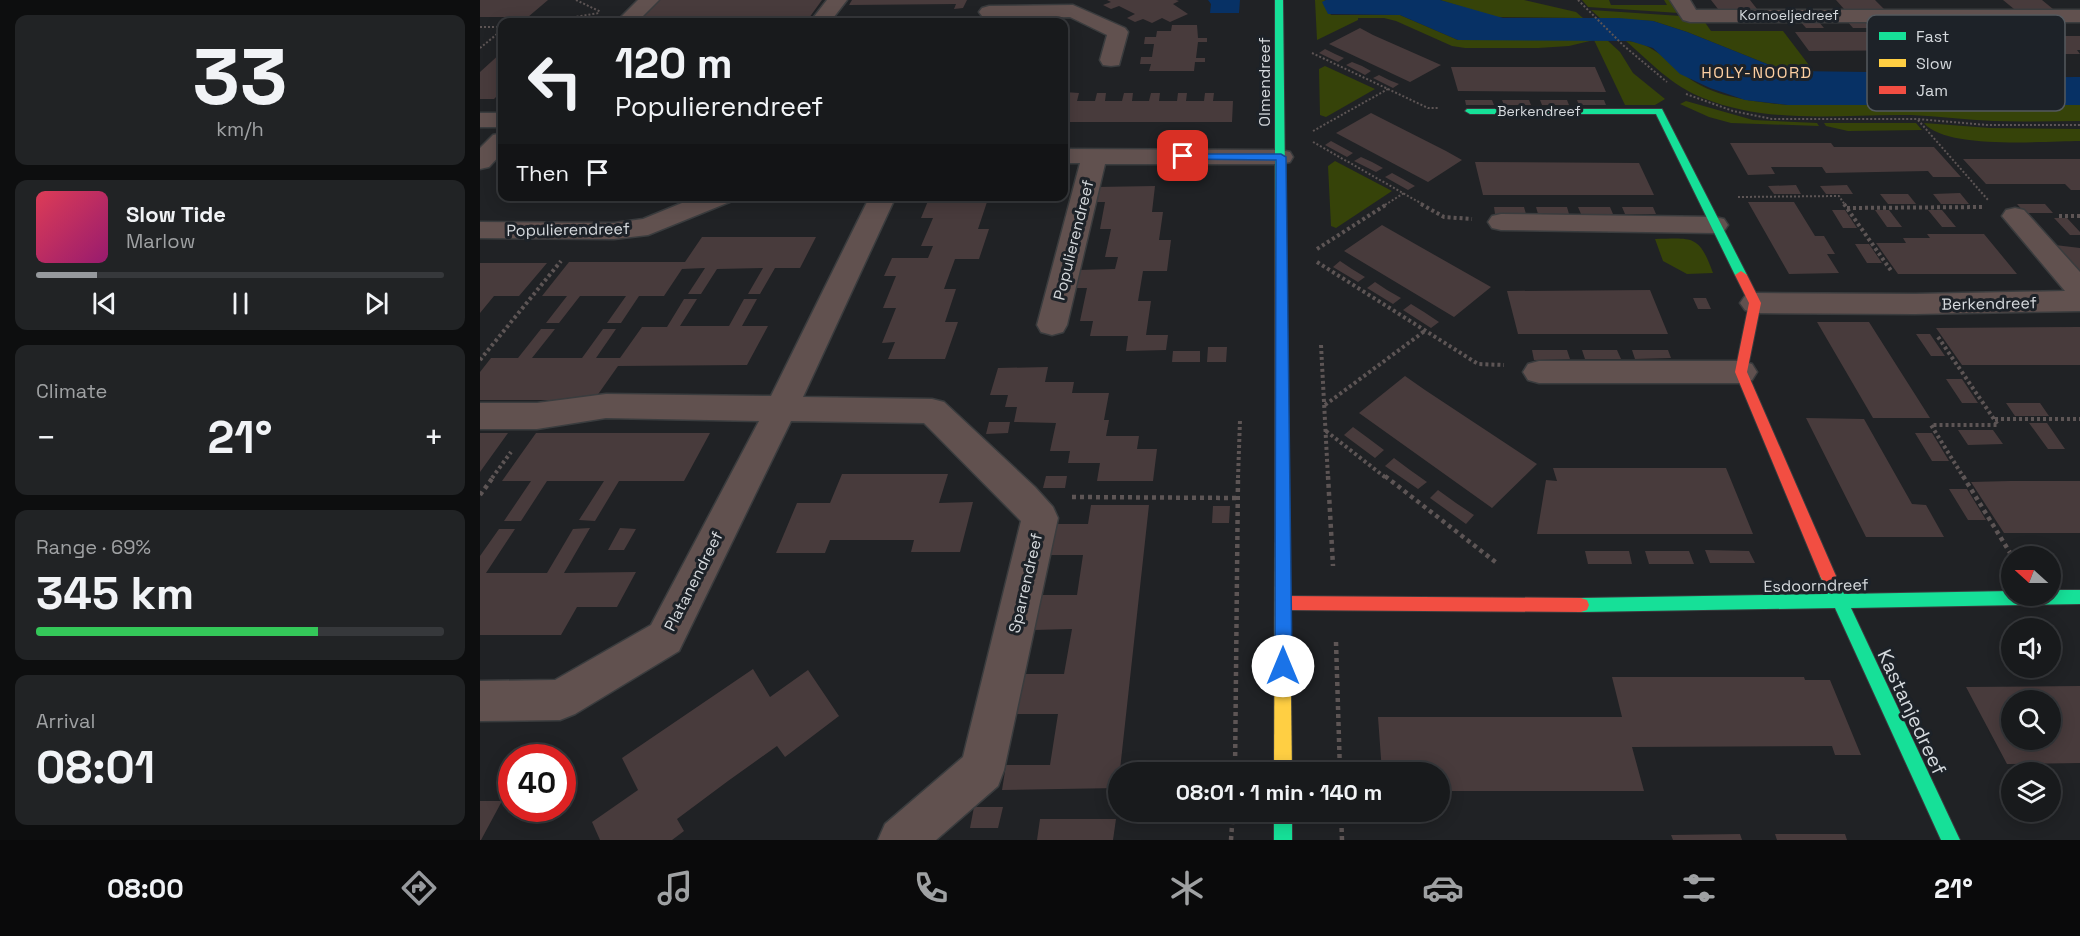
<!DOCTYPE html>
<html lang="en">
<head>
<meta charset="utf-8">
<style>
	:root { --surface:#181a1c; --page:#212325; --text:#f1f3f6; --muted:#9fa1a3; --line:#36383b; --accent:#96999d }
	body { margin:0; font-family:"Space Grotesk",sans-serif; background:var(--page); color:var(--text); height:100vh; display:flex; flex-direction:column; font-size:22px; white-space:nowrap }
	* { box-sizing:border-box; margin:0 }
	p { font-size:20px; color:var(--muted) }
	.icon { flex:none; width:33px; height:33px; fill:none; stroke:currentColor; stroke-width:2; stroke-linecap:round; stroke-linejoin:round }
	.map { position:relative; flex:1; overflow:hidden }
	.drawer { display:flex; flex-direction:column; gap:15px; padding:15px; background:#0d0e0f; width:480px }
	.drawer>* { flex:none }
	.top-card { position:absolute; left:18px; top:18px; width:570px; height:183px; border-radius:12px; box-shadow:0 3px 15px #0003,0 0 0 2px var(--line); background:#181a1c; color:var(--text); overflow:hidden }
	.needle { width:39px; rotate:291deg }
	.fabs { position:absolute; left:1521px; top:546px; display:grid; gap:12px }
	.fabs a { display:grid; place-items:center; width:60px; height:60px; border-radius:50%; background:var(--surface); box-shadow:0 3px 15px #0003,0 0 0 2px var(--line); font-size:30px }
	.speed { position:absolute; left:18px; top:744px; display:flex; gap:12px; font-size:30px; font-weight:700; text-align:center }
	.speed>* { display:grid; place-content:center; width:78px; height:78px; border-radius:50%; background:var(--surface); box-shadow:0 3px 15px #0003,0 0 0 2px var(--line); line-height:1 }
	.speed .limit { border:9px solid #d22; background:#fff; color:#111 }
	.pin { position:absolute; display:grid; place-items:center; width:51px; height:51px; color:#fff; margin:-26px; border-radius:12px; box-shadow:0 3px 9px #0006 }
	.me { position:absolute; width:66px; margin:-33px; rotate:0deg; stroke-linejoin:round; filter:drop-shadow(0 0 4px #0008) }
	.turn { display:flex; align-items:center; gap:21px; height:126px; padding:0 18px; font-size:27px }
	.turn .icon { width:78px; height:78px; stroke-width:2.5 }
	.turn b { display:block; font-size:42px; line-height:51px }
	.then { display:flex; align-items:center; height:57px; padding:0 18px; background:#0003; gap:12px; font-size:22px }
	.big { font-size:45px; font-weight:700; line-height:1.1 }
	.drawer .card { flex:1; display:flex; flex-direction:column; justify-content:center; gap:9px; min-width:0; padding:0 21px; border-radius:12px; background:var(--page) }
	.drawer .dial { align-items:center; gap:0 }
	.dial b { font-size:78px; line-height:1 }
	.song { display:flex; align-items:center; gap:18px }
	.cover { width:72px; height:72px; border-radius:9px; background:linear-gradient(135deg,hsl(350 70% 55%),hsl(320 70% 35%)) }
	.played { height:6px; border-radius:3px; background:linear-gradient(90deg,var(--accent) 15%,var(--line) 15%) }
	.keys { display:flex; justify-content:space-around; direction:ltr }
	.heat { display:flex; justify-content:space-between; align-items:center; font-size:33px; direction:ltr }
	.charge { height:9px; border-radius:4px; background:linear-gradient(90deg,#34c759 69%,var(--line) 0) }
	.trip { position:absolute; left:628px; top:762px; width:342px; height:60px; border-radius:30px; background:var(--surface); box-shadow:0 3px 15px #0003,0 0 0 2px var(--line); font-weight:700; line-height:60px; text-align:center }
	.menu { display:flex; height:96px; justify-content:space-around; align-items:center; background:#0a0a0b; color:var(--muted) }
	.menu .icon { width:42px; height:42px }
	.menu .selected { color:var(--accent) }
	.menu b { font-size:27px; color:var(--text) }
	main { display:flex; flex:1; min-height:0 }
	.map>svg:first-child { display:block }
</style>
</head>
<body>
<main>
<section class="drawer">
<div class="card dial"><b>33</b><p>km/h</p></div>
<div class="card">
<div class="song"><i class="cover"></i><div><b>Slow Tide</b><p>Marlow</p></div></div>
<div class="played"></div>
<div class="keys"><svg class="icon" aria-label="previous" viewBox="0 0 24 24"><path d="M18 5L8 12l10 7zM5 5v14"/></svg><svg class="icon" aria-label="pause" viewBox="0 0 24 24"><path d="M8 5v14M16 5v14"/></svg><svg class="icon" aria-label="next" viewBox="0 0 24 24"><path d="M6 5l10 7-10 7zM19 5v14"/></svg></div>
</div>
<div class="card"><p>Climate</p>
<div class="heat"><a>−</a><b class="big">21°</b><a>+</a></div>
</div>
<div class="card"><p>Range · 69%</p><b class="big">345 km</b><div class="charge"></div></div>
<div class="card"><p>Arrival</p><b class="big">08:01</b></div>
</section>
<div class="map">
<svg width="1600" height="840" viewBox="0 0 1600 840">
	<rect width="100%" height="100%" fill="#202225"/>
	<path fill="#364309" d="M835,0h11l-2,1 7,14h69l58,25h149l13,12 13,21 32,26 -10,6h-30l-31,-65 -25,6 -31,2h-73l-13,-2 -56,-25 -12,-3h-26v2l-41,20z
		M960,0h84l52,12 7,6 -88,-1z
		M1102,0h27l2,5h56l-3,-5h7l8,13 -91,-6z
		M1111,10l90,6 3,5h20l7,10h72l32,42 -43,-7 -85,-34 -34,-11 -52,-2z
		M1146,41c29,1 44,25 67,40 26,17 64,21 95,24h292v16c-29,0 -58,1 -87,0 -27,-1 -55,-5 -82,-6 -70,-1 -142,10 -208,-17 -31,-12 -53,-36 -77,-57z
		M845,66l50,23 -49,28 -6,-2 -1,-46z
		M1206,101l67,19 64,3 2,3 -88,-3 -22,-6 -29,-13z
		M1344,123h92l6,7 -74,1 -22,-5z
		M1444,123l66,5 90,1v12c-35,0 -134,9 -156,-18z
		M855,161l57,30 -56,37 -5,-2 -3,-60z
		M1175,239c39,-1 44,-4 58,34l-26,1 -24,-13z"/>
	<path fill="#073165" d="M728,0h32l-1,13h-29l1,-9z
		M846,0h114l63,18h116l34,3 34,11 85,34 24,5 143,2 5,5 136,-1v28h-292l-43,-5 -35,-12 -30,-14 -27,-26 -23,-7 -172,-1 -58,-25 -72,-1 -6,-12z"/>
	<path fill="#483b3c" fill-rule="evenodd" d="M0,0h68l-20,17h-48z
		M180,0h162l-13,18h-167z
		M372,0h115l-4,8 -9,1 2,-5 -107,1z
		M627,0h69l3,1 -6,3 15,10 -18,8 -8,-4 -10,5 -9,-4 -8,3 -8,-4 8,-4 -16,-8 -8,3 -8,-4 8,-3z
		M1231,0h39l7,9h-39z
		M1356,0h39l9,9h-40z
		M1523,0h39l11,9h-39z
		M528,20h48l-1,2h-48z
		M1320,21h18l6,7h-18z
		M1367,21h17l6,7h-17z
		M692,25h25l1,13h9v4h-9l-2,16h9v4h-10l-1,9h-45l2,-7h-11l1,-7h11l2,-13h-10l1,-7h11l1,-6h14z
		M880,28l13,7 68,30 -31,17 -81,-38z
		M1315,32h96l3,4h186v14h-3l3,4h-146l-4,-4 -121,1z
		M845,49l10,5 9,4 -6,4 -19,-9z
		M22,52v39l-8,8h-14v-27z
		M872,62l10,4 9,5 -6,4 -19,-10z
		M971,67h144l11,25 -148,-1z
		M899,75l10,5 10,4 -6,4 -20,-10z
		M584,92l15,1 -2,8h18l2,-8h9l-1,8h17l2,-8h9l-1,8h17l2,-8h9l-1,8h18l1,-8h9l-1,8h18l1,-8h9l-1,8h20l-1,21h-168l3,-19h-3z
		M985,100h27l2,5h-28z
		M1022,100h27l2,5h-27z
		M1060,100h27l2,5h-27z
		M1097,100h27l2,5h-27z
		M891,113l75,38 16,9 -34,22 -92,-49z
		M851,141l22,12 -6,4 -22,-12z
		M1250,143h101l3,4h100l27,30h-28l-5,-6 -102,2 -4,-6h-51l4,7 -27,1z
		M881,157l11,5 11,6 -7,4 -22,-11z
		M1483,159h117v31h-9l-6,-6h-79z
		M995,162l164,1 15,32h-171z
		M912,173l11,6 12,7 -7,4 -23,-13z
		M1316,185l5,9h-27l-6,-8z
		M1367,185l6,9h-27l-6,-8z
		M675,186l-3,26h11l-4,28h12l-4,31h-24l-5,30h13l-5,34h22l-2,15 -40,1 2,-15h-38l3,-15h-13l7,-33h-13l5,-18 36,-1 3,-12h-13l6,-28h-11l5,-27h-11l3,-15z
		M1480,193l9,11h-28l-8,-10z
		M1400,194h28l8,10h-28z
		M450,196h48l-2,7 11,-1 -9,27h11l-10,30h-24l-11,30h12l-11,33h13l-13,37h-57l7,-17 -13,1 14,-35h-13l13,-32h-12l8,-18h36l5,-12h-12l12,-28h-12z
		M1268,202h46l21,34h9l11,18h-8l12,19 -50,1z
		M1537,204h28l8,9h-28z
		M1014,207h30l2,7h-31z
		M1056,207h31l2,7h-31z
		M1098,207h32l3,7h-32z
		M1142,207h31l3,7h-31z
		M1352,210h13l12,18h-14z
		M1395,210h14l13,17h-15z
		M1448,210h14l14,17h-14z
		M1574,218h13l13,14v3h-10z
		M902,225l35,20 74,42 -37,30 -110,-66z
		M1447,234h57l33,40h-119l-22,-31h30l-3,-5h27z
		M222,237h114l-16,31h-25l-15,26h-12l15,-26 -46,1 -16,25h-13l17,-26 -23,1 -18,27h-25l-18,27h-14l19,-27h-46l-21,27h-13l21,-27h-25l27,-34h116z
		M1375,244h14l13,19h-15z
		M1575,245l25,3v25z
		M860,261l12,8 13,8 -7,5 -25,-15z
		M0,263h67l-28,33h-25l-14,17z
		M895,282l12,8 14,8 -8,6 -26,-16z
		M1170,290l18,44h-150l-11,-43z
		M1213,298h13l5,11h-13z
		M204,299h13l-17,27h49l15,-27h13l-15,27h26l-21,39 -129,1 -24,34h-114v-28l11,-14h27l23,-29h14l-23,29h50l21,-29h13l-20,29h24l22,-31h25z
		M931,304l13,8 15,10 -8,6 -28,-18z
		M1337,322h52l61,96h-57z
		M1600,327v38h-118l-26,-37z
		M1436,334h14l15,22h-14z
		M728,347h19l-1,15h-19z
		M1052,350h35l3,9 -36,1z
		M1102,350h35l4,9h-36z
		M1152,350h36l3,8 -36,1z
		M693,351h27v11h-28z
		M568,367l-3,15h29l-2,11h37l-5,27h5l-3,16h33l-2,13h20l-4,32h-56l3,-18h-32l2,-12h-20l6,-28 -42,-1 3,-15h-12l3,-12h-18l8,-27z
		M925,376l20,14 112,74 -45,44 -133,-95z
		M1466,379h16l16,24h-16z
		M1526,403h34l9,13h-34z
		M1326,418l58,1 48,85 14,1 18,32h-78z
		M509,422h21l-2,11 -22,1z
		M1549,423h18l18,26h-17z
		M873,427l15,11 16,12 -9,8 -31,-23z
		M1478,430h35l10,14 -35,1z
		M0,433h28l-28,39z
		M56,433h174l-26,48h-65l-24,40 -16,-1 25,-39h-57l-26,40h-17l27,-40h-29z
		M1435,433h17l17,28h-17z
		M914,458l16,12 17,12 -9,7 -33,-23z
		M1073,468h173l27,66h-216l9,-54 11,1z
		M362,474h106l-9,29 34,-1 -13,50h-49l3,-12h-84l-5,13h-49l21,-50h33z
		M566,476h21l-2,12h-22z
		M1530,481h70v52h-76l-33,-51z
		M1469,489h18l19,31h-18z
		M958,490l18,13 18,12 -8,9 -36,-26z
		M611,505h58l-31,283 -116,2 4,-25h44l8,-51h-42l8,-40h40l8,-45 -39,1 6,-35h38l6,-40h-36l6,-31h35z
		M733,506h17l-1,17h-17z
		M110,528l-26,45 72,-1 -19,35h-40l-16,28h-81v-79l19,-27h16l-29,44h61l26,-44z
		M140,528l16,1 -12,21h-16z
		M1225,550l44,1 6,12h-45z
		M1105,551h44l3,13h-44z
		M1165,551h44l5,13h-45z
		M273,669l17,28 38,-27 31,46 -54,41 -8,-11 -49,35 -51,38 7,12 -12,9h-72l-8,-18 46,-32 -16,-32z
		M1132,677h192l1,3h25l31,75h-26l-3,-9 -200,1 12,44h-204v-19h-58l-4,-55h244z
		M1600,686v77l-73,1 -41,-77zM1532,700h38v40h-38z
		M0,801h22l-21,39h-1z
		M494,807h29l-5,21h-28z
		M560,819h76l-3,21h-76z
		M1260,834l2,6h-69l-2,-5z
		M1295,834h70l2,6h-70z"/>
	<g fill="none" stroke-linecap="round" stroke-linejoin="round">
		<g stroke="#3a3c3e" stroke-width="3">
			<path id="street" d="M158,0h21l-22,22h-21z
				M347,0h20l-17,22h-20z
				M1190,0h20l6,10h384v12h-390l-7,-2z
				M593,5l52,23 3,4 -9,33 -8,1 -8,-1 -3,-5 7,-25 -37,-18 -81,1 -7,-2 -3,-4 3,-4 7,-2z
				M0,113h22v14h-22z
				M22,133v20l-13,14 -9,2v-21l13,-13z
				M584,149l217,1 9,2 3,5 -3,5 -9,2h-176l-38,161 -4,7 -11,3 -11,-3 -4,-7 43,-162h-16z
				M219,196h37l-4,5 -84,34 -34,4 -134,-1v-16l134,1 29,-4z
				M390,196h26l-93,201 129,2 12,3 91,85 18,20 5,11 -54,252 -6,16 -62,54h-58l7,-16 78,-67 58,-236 -97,-98 -133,-2 -112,230 -104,63 -15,6 -80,1v-40l75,-1 96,-55 108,-204 -153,-3 -69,11h-57v-26h57l69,-9 165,2z
				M1535,208l9,2 56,62v39l-165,3 -160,-1 -10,-3 -5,-7 5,-7 10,-3 160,1 150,-3 -63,-75 4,-6z
				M1021,214l214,3 9,2 4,6 -4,6 -9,2 -214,-3 -9,-2 -4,-6 4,-6z
				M1059,361h202l11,3 5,8 -5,8 -11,3h-202l-11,-3 -5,-8 5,-8z"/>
		</g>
		<g stroke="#3a3c3e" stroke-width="2">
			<path id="fast" d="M795,0h8l6,535 -2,5 -5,1 -5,-1 -2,-5z
				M987,109h195l85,166 -6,4 -6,-4 -79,-161h-186l-5,-3z
				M1348,569l5,2 11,23 168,-3v5h38v-6h30v14l-229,4 109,232h-19l-106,-232 -254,4 -6,-2 -2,-5 2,-5 6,-2 247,-4 -8,-18 3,-5z
				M794,812h18v28h-18z"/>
		</g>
		<g stroke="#3a3c3e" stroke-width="2">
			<path id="slow" d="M802,529l5,1 2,5 3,237h-18l1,-237 2,-5z"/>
		</g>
		<g stroke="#3a3c3e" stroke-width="2">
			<path id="jam" d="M1261,271l6,4 14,28 -14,69 89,204 -3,5 -5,2 -5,-2 -3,-5 -85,-204 14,-69 -14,-28z
				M804,596l297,2 6,2 2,5 -2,5 -6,2 -297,-2 -6,-2 -2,-5 2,-5z"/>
		</g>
		<path stroke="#5d5555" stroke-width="2" stroke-dasharray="2 2" stroke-linecap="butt" d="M96,0l25,12
			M1098,0l46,46 43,36
			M65,22l54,-9
			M0,27h22
			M0,48l22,-18
			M832,53l116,55h11
			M1206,94l47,17 39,8h145l70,6h93
			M1438,120l70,80
			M833,131l75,-42
			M833,142l111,63
			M1258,197l101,-1 6,9
			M905,205l19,-12"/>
		<path stroke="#5d5555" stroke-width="4" stroke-dasharray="3 3" stroke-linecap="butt" d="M941,204l23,13 28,2
			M1364,204l48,68
			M1367,208l138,-1
			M1579,216h21
			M837,249l70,-45
			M837,262l161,102 26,1
			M1458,337l60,88h-67l33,53
			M841,345l7,133
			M0,360l81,-99
			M845,405l101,-75
			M1515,419h85
			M846,431l60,47
			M12,478l19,-26
			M758,478l2,-58"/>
		<path stroke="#5d5555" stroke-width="4.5" stroke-dasharray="4 4" stroke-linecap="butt" d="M848,476l5,90
			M905,476l113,88
			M1483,476l49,80
			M0,495l14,-19
			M592,497l165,1
			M856,642l4,130
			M755,772l3,-296
			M861,812l1,28
			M751,840l2,-28"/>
		<use href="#street" fill="#61514f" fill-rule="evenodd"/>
		<use href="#fast" fill="#16e098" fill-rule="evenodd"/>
		<use href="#slow" fill="#ffcf43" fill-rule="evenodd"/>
		<use href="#jam" fill="#f24e42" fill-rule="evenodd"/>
	</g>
	<path fill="#1a73e8" stroke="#114b97" stroke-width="1.5" d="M700,154h101l5,3 6,509 -3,6 -6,2 -6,-2 -2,-6 1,-506 -93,-1 -3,-1z"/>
	<g text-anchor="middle" stroke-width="6" stroke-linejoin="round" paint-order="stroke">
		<g font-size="14" fill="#d5d9dd" stroke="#1d2228">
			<text x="1309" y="20">Kornoeljedreef</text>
			<text x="1059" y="116">Berkendreef</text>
		</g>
		<g font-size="16" letter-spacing="1.5" fill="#fecfa1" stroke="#1d2228">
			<text x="1277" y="78">HOLY-NOORD</text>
		</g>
		<g font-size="16" fill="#d5d9dd" stroke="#1d2228">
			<text transform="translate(784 82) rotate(-90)" y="6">Olmendreef</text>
			<text transform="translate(88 229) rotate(-1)" y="6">Populierendreef</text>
			<text transform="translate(593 240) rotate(-76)" y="6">Populierendreef</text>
			<text transform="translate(1509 303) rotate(-1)" y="6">Berkendreef</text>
			<text transform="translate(213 581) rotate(-63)" y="6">Platanendreef</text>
			<text transform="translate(545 583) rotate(-77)" y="6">Sparrendreef</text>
			<text transform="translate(1336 585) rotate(-1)" y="6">Esdoorndreef</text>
		</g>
		<g font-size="20" fill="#d5d9dd" stroke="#1d2228">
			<text transform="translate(1432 712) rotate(65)" y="7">Kastanjedreef</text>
		</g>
	</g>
	<rect x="1387" y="15" width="198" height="96" rx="9" fill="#1d2228" stroke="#54595e" stroke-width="1.5"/>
	<rect x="1399" y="32" width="27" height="8" fill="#16e098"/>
	<rect x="1399" y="59" width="27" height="8" fill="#ffcf43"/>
	<rect x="1399" y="86" width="27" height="8" fill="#f24e42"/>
	<g font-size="16" fill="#d5d9dd">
		<text x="1436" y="42">Fast</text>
		<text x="1436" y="69">Slow</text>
		<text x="1436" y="96">Jam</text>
	</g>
</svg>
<div class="fabs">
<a><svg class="needle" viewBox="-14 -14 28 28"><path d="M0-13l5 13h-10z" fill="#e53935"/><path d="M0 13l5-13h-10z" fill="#9fa1a3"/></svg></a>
<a><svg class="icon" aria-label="sound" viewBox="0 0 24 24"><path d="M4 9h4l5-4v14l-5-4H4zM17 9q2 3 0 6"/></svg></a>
<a><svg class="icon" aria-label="search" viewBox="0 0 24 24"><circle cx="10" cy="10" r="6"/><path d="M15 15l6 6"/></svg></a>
<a><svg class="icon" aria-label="layers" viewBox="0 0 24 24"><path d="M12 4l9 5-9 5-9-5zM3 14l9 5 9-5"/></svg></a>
</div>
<div class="speed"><div class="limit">40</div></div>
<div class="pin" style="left:703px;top:156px;background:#d93025"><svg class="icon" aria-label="arrive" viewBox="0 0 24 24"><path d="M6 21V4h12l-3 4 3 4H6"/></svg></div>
<svg class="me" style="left:803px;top:666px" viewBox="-20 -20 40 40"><circle r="19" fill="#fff"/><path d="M0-13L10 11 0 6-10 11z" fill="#1a73e8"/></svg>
<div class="trip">08:01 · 1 min · 140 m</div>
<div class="top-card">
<div class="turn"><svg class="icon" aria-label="left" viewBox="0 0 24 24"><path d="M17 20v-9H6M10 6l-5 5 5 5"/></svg><div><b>120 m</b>Populierendreef</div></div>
<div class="then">Then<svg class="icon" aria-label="arrive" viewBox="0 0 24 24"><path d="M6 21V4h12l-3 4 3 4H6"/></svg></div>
</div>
</div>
</main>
<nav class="menu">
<b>08:00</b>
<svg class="icon selected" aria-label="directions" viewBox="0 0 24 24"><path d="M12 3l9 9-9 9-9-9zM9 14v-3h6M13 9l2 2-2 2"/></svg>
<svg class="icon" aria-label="music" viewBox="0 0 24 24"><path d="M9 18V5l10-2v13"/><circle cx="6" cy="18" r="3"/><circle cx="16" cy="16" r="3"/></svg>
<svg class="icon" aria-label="phone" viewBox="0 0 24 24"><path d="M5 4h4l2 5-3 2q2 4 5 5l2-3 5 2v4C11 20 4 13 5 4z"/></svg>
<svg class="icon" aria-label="climate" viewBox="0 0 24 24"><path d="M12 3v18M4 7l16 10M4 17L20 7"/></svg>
<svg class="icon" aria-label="car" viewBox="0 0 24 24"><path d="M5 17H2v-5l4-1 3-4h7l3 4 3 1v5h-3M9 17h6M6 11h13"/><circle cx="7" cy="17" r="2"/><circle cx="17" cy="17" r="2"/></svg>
<svg class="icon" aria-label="filters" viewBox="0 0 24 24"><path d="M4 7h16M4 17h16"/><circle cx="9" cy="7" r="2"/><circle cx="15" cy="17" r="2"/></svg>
<b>21°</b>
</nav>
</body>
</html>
